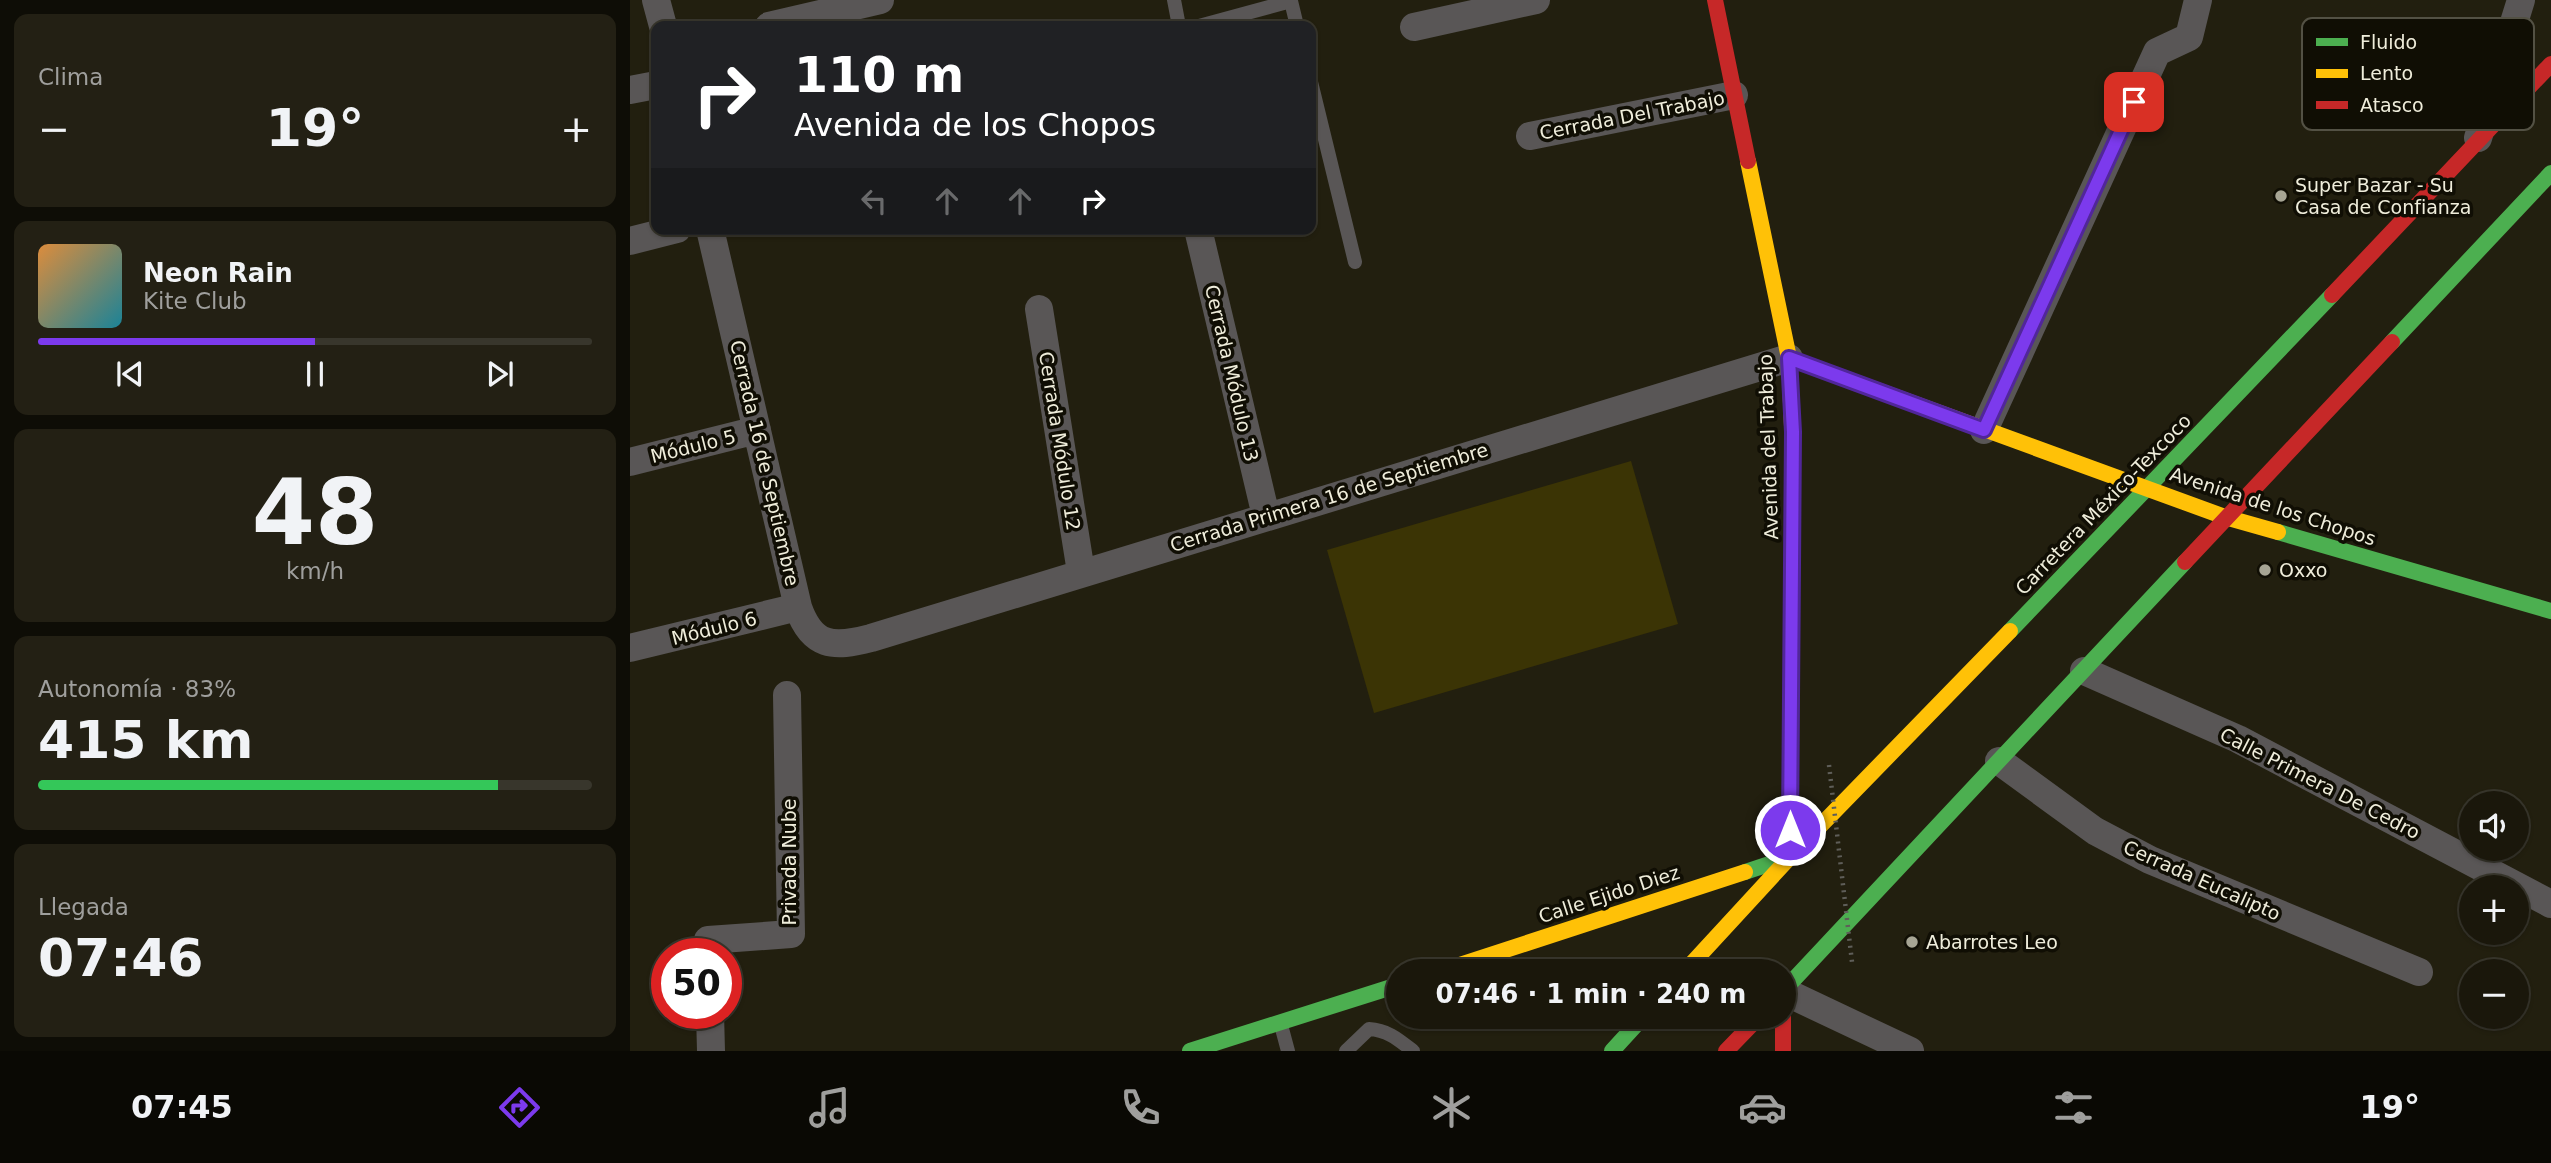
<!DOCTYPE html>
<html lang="es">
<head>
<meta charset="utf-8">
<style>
	:root { --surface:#1a170b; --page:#232014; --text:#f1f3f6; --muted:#9f9f9d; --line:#38362c; --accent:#7c3aed }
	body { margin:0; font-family:"DejaVu Sans",sans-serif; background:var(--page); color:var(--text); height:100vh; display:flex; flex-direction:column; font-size:26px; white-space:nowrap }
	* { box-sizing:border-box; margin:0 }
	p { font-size:23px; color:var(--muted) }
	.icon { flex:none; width:38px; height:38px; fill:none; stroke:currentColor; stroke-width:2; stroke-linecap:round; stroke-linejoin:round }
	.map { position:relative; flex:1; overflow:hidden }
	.sheet { display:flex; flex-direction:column; gap:14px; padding:14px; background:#0e0d06; width:630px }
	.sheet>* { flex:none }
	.top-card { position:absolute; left:21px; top:21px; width:665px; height:214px; border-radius:14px; box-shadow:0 2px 5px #0004,0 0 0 2px var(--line); background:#202124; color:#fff; overflow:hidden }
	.fabs { position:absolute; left:1829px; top:791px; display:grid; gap:14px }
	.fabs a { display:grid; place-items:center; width:70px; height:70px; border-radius:50%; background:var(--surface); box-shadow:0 2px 5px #0004,0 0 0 2px var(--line); font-size:35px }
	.speed { position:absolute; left:21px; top:938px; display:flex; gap:14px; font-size:35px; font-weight:700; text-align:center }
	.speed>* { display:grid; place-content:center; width:91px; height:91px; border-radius:50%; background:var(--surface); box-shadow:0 2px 5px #0004,0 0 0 2px var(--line); line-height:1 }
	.speed .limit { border:10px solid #d22; background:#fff; color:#111 }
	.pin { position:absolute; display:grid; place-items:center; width:60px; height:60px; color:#fff; margin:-30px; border-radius:14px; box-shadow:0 4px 10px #0006 }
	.me { position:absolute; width:77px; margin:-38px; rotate:0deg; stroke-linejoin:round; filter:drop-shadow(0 0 5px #0008) }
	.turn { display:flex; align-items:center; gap:24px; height:147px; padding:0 28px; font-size:32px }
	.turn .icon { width:91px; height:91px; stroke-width:2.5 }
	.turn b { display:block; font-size:49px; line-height:60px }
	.lanes { display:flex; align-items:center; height:66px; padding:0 28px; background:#0003; justify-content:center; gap:35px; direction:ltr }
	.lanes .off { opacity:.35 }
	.big { font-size:52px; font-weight:700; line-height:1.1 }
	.sheet .widget { flex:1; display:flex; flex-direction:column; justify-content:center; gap:10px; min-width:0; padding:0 24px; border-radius:14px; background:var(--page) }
	.sheet .dial { align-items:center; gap:0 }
	.dial b { font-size:91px; line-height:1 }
	.song { display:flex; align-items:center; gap:21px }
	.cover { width:84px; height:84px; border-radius:10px; background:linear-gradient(135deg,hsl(30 70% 55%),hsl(190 70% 35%)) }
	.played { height:7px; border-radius:4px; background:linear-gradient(90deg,var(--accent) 50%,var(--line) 50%) }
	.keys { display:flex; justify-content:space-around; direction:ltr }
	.heat { display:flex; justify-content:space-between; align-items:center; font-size:38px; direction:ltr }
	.charge { height:10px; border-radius:5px; background:linear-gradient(90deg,#34c759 83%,var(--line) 0) }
	.trip { position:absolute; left:756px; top:959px; width:410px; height:70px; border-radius:35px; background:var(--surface); box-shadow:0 2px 5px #0004,0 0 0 2px var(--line); font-weight:700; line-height:70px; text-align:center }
	.dock { display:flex; height:112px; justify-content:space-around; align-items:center; background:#0a0904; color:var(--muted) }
	.dock .icon { width:49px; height:49px }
	.dock .selected { color:var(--accent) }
	.dock b { font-size:32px; color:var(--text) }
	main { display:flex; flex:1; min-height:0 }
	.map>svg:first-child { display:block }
</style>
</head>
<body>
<main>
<section class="sheet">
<div class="widget"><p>Clima</p>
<div class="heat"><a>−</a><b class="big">19°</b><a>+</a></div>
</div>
<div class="widget">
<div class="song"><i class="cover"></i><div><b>Neon Rain</b><p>Kite Club</p></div></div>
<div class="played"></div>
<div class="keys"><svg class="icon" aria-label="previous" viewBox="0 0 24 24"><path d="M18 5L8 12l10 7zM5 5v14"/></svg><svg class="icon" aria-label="pause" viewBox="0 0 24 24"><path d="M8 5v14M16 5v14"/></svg><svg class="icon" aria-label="next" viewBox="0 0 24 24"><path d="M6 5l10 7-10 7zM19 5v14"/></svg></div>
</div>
<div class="widget dial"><b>48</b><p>km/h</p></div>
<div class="widget"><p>Autonomía · 83%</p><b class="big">415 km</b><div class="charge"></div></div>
<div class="widget"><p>Llegada</p><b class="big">07:46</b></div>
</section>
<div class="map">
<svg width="1921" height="1051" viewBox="0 0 1921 1051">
	<rect width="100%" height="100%" fill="#221f0f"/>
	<path fill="#3b3405" d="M1001,461l47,163 -304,89 -47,-163z"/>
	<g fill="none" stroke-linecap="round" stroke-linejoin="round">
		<path stroke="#595656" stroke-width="14" d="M544,0l5,26
			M569,26l92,-25 6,25
			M681,82l44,180
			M651,1025l7,26
			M716,1051l23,-22c19,1 30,11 44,22"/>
		<path stroke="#595656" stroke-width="28" d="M26,0l7,26
			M139,26l111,-26
			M784,27l122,-27
			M0,90l26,-5
			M900,136l204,-41
			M1848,138l43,-138
			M80,229l88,378c14,40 35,41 73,31l918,-280
			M568,229l68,287
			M0,241l47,-12
			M409,309l42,263
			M1354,430l173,-378 32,-15 9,-37
			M0,462l127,-32
			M0,648l168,-41
			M1454,671l154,68 313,165
			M1369,761l96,70 55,29 269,112
			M78,954v-14l83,-6 -4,-239
			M1153,991l127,60
			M80,1013l1,38"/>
		<path stroke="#4caf50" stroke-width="16" d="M1762,342l159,-169
			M1648,532l273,79
			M1380,631l322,-336
			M1115,872l45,-15 3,-408
			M1153,991l402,-429
			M560,1051l208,-66
			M982,1051l31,-34"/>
		<path stroke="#ffc107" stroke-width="16" d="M1118,161l41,197 4,91
			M1159,358l436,159 53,15
			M811,971l304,-99
			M1055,971l105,-114 220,-226"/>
		<path stroke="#c62828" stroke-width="16" d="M1085,0l33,161
			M1702,295l219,-231
			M1555,562l207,-220
			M1153,1017v34
			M1096,1051l33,-34"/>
		<path stroke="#5f5e59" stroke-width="4.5" stroke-dasharray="2 5" stroke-linecap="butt" d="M1199,765l23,197"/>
	</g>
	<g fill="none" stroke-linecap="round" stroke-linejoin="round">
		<g stroke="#51269a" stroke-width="18">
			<path id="route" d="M1160,830l3,-398 -4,-74 195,72 150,-328"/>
		</g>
		<use href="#route" stroke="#7c3aed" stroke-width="12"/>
	</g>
	<g fill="#a7a594" stroke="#100e04" stroke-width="2.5">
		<circle cx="1651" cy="196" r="7"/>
		<circle cx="1635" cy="570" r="7"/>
		<circle cx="1282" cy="942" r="7"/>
	</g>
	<g text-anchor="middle" stroke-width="7" stroke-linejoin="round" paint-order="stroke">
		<g font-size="19" fill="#efeddb" stroke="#100e04">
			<text transform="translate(1002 115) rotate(-11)" y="7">Cerrada Del Trabajo</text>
			<text transform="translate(602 373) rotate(77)" y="7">Cerrada Módulo 13</text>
			<text transform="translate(430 441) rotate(81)" y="7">Cerrada Módulo 12</text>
			<text transform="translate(63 446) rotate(-14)" y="7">Módulo 5</text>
			<text transform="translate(1138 447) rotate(-92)" y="7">Avenida del Trabajo</text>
			<text transform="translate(135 463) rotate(77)" y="7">Cerrada 16 de Septiembre</text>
			<text transform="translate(699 497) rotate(-17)" y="7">Cerrada Primera 16 de Septiembre</text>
			<text transform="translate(1473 504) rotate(-46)" y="7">Carretera México-Texcoco</text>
			<text transform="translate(1643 506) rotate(18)" y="7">Avenida de los Chopos</text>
			<text transform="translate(84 628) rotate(-14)" y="7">Módulo 6</text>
			<text transform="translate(1690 783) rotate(27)" y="7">Calle Primera De Cedro</text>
			<text transform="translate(159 862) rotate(-90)" y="7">Privada Nube</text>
			<text transform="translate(1572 880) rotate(24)" y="7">Cerrada Eucalipto</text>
			<text transform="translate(979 894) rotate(-18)" y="7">Calle Ejido Diez</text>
		</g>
		<g font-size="19" fill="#efeddb" stroke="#100e04" text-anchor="start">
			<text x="1665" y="192">Super Bazar - Su<tspan x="1665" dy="22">Casa de Confianza</tspan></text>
			<text x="1649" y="577">Oxxo</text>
			<text x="1296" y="949">Abarrotes Leo</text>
		</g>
	</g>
	<rect x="1672" y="18" width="232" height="112" rx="10" fill="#100e04" stroke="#535144" stroke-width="2"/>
	<rect x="1686" y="38" width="32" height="8" fill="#4caf50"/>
	<rect x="1686" y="69" width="32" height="9" fill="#ffc107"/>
	<rect x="1686" y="101" width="32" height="8" fill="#c62828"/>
	<g font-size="19" fill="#efeddb">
		<text x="1730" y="49">Fluido</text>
		<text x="1730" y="80">Lento</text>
		<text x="1730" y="112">Atasco</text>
	</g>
</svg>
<div class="fabs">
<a><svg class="icon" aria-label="sound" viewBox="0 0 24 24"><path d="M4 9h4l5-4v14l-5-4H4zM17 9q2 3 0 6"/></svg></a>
<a>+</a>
<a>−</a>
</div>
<div class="speed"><div class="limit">50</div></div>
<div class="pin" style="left:1504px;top:102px;background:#d93025"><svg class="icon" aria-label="arrive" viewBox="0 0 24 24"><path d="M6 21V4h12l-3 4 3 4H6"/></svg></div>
<svg class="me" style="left:1160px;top:830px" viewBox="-20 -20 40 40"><circle r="17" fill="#7c3aed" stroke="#fff" stroke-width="3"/><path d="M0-11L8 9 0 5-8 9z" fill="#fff"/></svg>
<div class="trip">07:46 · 1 min · 240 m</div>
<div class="top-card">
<div class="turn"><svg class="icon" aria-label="right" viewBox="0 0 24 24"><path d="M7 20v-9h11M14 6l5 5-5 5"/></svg><div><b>110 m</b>Avenida de los Chopos</div></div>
<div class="lanes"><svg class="icon off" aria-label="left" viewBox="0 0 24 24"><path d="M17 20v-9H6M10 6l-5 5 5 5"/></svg><svg class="icon off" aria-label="ahead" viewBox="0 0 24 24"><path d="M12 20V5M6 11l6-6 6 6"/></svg><svg class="icon off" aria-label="ahead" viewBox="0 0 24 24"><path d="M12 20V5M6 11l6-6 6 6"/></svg><svg class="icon" aria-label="right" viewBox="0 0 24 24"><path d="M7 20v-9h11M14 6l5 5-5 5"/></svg></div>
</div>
</div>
</main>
<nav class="dock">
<b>07:45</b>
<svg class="icon selected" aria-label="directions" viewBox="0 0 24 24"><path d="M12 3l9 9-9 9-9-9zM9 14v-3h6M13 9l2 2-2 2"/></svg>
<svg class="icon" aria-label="music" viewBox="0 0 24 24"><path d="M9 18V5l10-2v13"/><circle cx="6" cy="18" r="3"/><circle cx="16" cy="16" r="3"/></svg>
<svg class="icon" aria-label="phone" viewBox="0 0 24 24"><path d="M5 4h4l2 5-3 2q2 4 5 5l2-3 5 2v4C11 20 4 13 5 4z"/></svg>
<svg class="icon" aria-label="climate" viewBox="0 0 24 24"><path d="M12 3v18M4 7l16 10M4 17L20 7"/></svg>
<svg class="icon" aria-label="car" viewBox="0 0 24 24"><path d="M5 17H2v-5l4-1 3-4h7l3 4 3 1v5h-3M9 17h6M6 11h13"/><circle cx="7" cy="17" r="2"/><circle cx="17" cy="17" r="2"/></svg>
<svg class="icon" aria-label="filters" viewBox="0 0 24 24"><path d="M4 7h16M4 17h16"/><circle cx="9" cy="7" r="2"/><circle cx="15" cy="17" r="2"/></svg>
<b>19°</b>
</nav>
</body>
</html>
